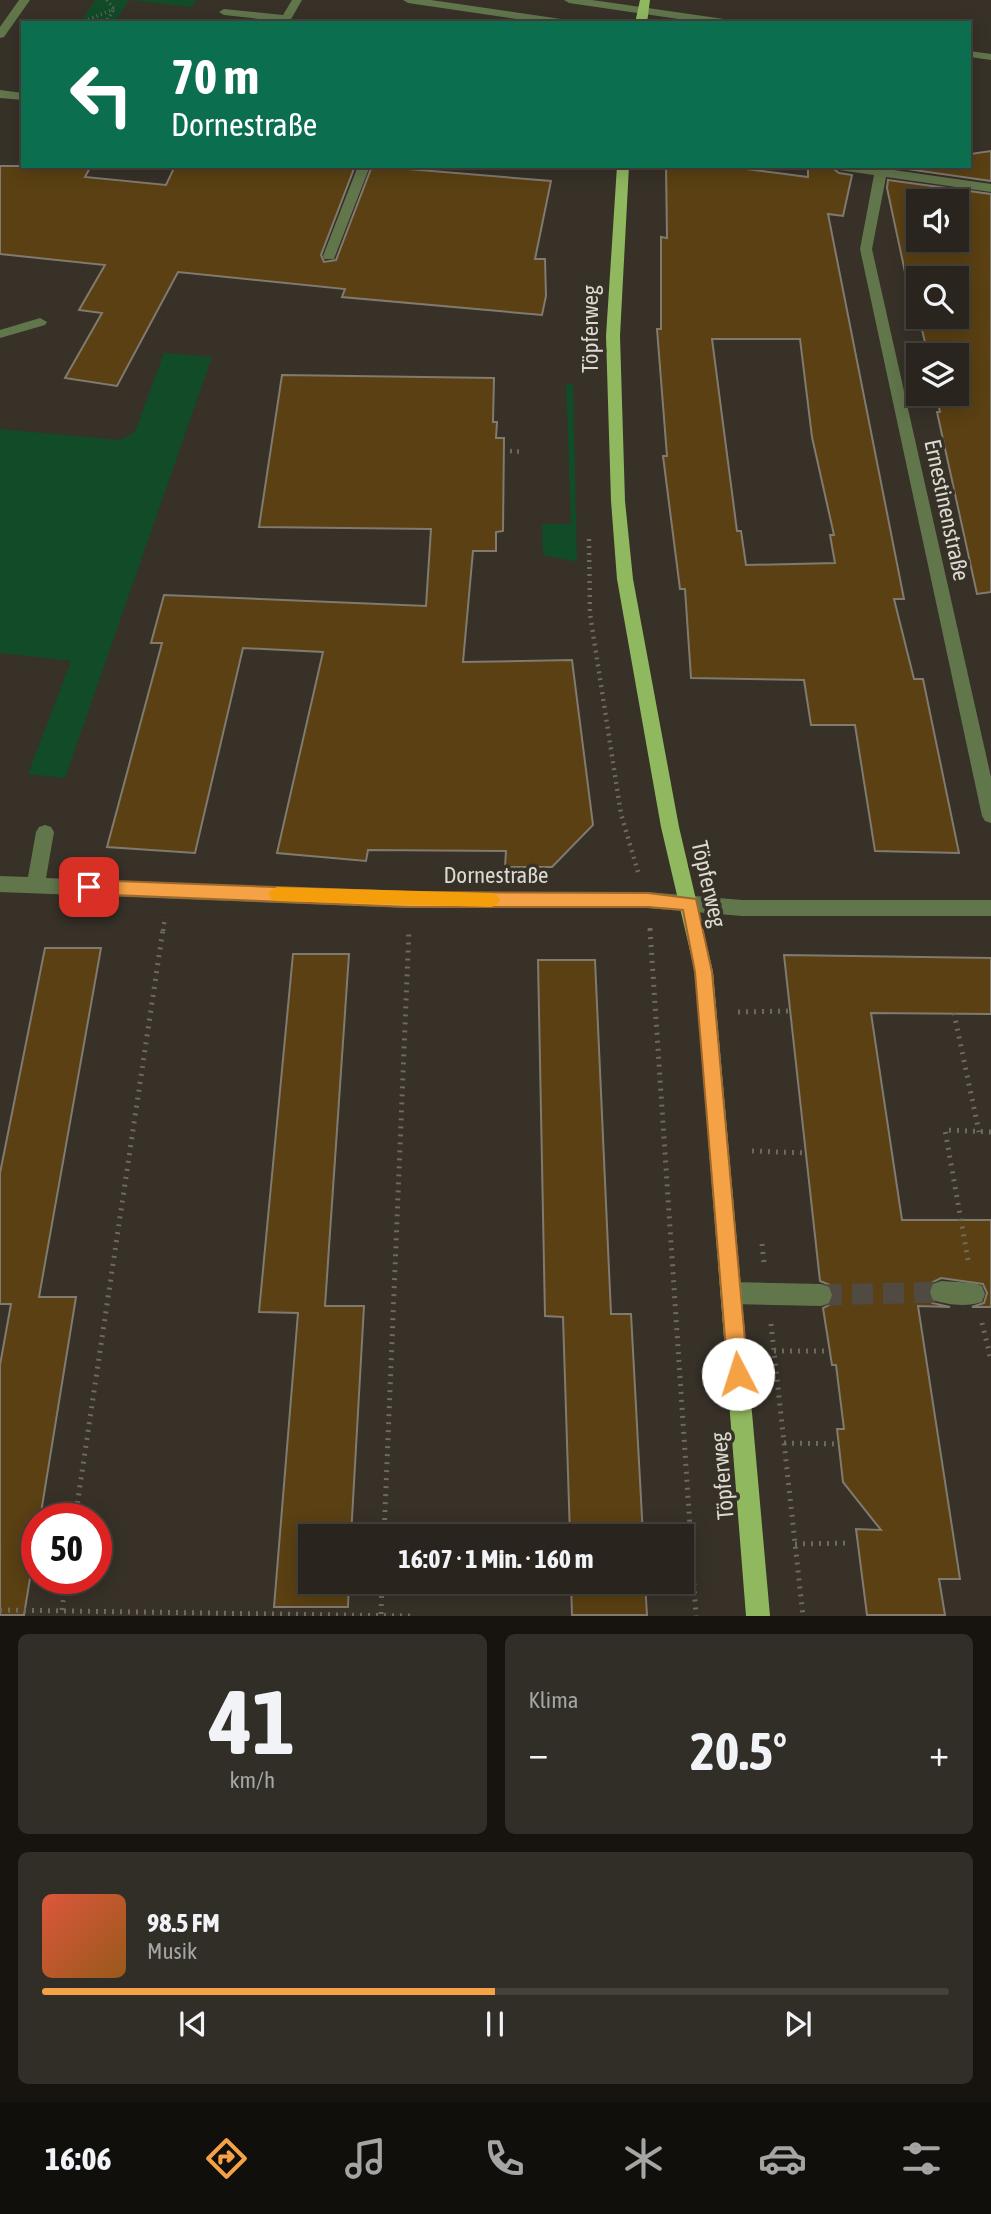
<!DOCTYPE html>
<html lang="de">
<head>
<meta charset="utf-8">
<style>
	:root { --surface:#29251e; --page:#312d27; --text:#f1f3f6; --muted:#a5a5a4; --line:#45423c; --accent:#f5a246 }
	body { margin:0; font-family:"Asap Condensed",sans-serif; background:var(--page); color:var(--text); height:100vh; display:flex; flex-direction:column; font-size:26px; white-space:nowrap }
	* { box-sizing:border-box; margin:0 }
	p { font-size:23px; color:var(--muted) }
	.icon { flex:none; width:38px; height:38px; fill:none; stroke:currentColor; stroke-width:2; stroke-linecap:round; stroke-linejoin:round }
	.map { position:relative; height:1616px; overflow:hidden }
	.sheet { display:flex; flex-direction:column; gap:18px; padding:18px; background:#171410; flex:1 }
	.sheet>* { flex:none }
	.guide { position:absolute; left:21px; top:21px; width:950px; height:147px; border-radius:0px; box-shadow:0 4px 18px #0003,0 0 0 2px var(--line); background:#0b6e4f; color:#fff; overflow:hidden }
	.controls { position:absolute; left:906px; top:189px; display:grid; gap:14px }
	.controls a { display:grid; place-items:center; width:63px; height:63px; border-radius:0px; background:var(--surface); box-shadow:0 4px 18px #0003,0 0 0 2px var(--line); font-size:35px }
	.speed { position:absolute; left:21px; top:1503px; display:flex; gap:14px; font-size:35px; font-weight:700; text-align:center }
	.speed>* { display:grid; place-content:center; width:91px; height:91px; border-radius:50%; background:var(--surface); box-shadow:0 4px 18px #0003,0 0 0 2px var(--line); line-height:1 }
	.speed .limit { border:10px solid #d22; background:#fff; color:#111 }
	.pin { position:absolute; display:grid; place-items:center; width:60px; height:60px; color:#fff; margin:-30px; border-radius:14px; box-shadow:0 4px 10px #0006 }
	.me { position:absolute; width:77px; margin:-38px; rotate:355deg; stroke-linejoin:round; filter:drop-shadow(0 0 5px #0008) }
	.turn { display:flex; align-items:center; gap:24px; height:147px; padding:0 35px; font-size:32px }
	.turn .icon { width:91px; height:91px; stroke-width:2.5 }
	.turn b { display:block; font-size:49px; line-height:60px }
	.big { font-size:52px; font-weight:700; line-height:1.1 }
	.sheet .card { flex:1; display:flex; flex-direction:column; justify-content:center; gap:10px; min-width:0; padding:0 24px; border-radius:10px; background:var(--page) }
	.sheet .dial { align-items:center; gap:0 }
	.dial b { font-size:91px; line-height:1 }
	.song { display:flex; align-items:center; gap:21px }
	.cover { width:84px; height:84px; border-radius:10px; background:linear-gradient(135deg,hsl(10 70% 55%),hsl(30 70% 35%)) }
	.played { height:7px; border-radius:4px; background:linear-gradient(90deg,var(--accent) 50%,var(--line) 50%) }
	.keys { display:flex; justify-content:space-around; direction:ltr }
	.heat { display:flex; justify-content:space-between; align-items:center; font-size:38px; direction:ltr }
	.sheet .tiles { flex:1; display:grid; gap:18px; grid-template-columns:1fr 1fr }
	.card:last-child { grid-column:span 2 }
	.trip { position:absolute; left:298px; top:1524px; width:396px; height:70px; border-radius:0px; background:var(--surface); box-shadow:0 4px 18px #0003,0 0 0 2px var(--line); font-weight:700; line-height:70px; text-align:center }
	.tabs { display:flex; height:112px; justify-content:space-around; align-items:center; background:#100f0c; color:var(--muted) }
	.tabs .icon { width:49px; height:49px }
	.tabs .active { color:var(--accent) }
	.tabs b { font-size:32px; color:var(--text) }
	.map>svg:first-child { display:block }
</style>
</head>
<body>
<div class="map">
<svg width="991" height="1616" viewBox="0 0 991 1616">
	<rect width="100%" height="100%" fill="#373128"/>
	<path fill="#114b28" d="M95,0h102l-5,7 -63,-7 -15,23h-34z
		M164,353l48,4 -147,421 -37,-4 43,-113 -71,-8v-224l120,11 15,-8z
		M566,384h7l4,178 -34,-7 -1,-31h29z"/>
	<path fill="#5a4013" stroke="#807a6f" stroke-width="2" fill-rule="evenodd" d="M991,151v30l-105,-15h84v-12z
		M0,166h91l-6,11 81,8 9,-19h180l-34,89 3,7 12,-2 36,-94 179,15 -16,78h10l1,37 -4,19 -200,-18 3,-8 -167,-17 -61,114 -52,-8 37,-65 -23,-3 26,-45 -105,-11z
		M666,166h57l85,11v-11h22l9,7 13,2 -9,41 -15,-2 76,385h-10l20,80h9l36,174 -84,-2 -20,-126h-44l-7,-45 -113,-2 -6,-89h-5l-17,-133h4l-10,-127h4v-92l6,1zM712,339h88l12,98 22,98h-4l5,28 -89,2 -5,-34h-4z
		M888,180l103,14v398l-14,2 -40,-182h3l-4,-18h21v-39h-29l-9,-38h38v-39h-38v36l-4,-14h-4l-24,-112zM919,201h38v39h-38z
		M282,375l212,3 -1,44h4l-1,16h8l-1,93 -7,1v19h-23l-10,111 109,-2 21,165 -41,42h-47l1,-16 -138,-1 -2,11 -89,-8 46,-201 -80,-4 -48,205 -88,-6 55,-204h-11l13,-48 262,11 5,-77 -172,-2z
		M45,948h56l-62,349h37l-36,222h-3v17l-13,79h-24v-250l11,-61h-11v-131z
		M293,954h56l-24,352h39l-13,230h-41v46h39l-1,25h-74l24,-294 -39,-1z
		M784,955l207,3v56l-120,-1 31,207h89v87h-19l12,-4 3,-10 -4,-9 -42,-6 -10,5 -3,10 4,10 18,4 -32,-1 42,273h-21l6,36h-78l-11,-86 25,1 -38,-48 -6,-53h7l-8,-64h-4l-9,-57 8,-4 3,-10 -4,-9 -10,-4z
		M538,960h57l16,354h20l12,222h-73l-7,-219 -18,-1z
		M571,1582h74l2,33h-75z"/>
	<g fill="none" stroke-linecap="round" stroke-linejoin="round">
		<path stroke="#504a42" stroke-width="21" stroke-dasharray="21 10" stroke-linecap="butt" d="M821,1295l120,-3"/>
		<path stroke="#6e6961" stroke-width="3.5" stroke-dasharray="1 3.5" stroke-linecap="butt" d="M80,23l34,-14
			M105,23l9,-14 -7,-9"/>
		<path stroke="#6e6961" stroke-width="4.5" stroke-dasharray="2 5" stroke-linecap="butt" d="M510,451l14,1
			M589,539l1,75 31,200 17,58
			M650,928v3
			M163,931l2,-14"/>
		<path stroke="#6e6961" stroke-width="5" stroke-dasharray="2 6" stroke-linecap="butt" d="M650,929l46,687
			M738,1012l52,-1
			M954,1013l25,119
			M752,1151l54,2
			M762,1244l2,19
			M968,1260l-23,-130 46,2
			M982,1323l9,37
			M771,1324l32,292
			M774,1351h52
			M784,1443l55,1
			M75,1519l88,-590
			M384,1536l25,-607
			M795,1544l56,-1
			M0,1610l410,6
			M62,1610l4,-32
			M381,1614l1,-32"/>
		<path fill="#62764c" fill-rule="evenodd" d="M19,0h11l-26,37 -4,1v-11z
			M292,0h10l-12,21 -4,1 -62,-7 -5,-3 5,-3 59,6z
			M403,0h28l137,20 5,3h-30l-135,-20z
			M564,0h28l139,20 5,3h-30l-137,-20z
			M970,51l21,3v6l-21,-3z
			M0,90l23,3v7l-23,-2z
			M358,166h12l-35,90 -1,3h-10l-1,-3z
			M604,166h25v1l-6,4z
			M833,166h33l125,18v8l-105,-15 -14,72 119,528v46l-6,-2 -3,-5 -122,-567 14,-74 -35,-5z
			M40,318l7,4 -2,3 -45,13v-8z
			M45,825l6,2 3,5 -8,46 364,14h237l95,8h249v16h-249l-95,-8h-237l-410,-16v-16l28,1 8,-45 3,-5z
			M941,1281l33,2 8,3 3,8 -3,8c-14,5 -35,3 -49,-2l-3,-8 3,-8z
			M731,1282l90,2 8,3 3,8 -3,8 -8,3 -90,-2 -8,-3 -3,-8 3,-8z"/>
		<path fill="#90b85f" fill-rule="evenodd" d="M640,0h10l-3,23h-12z
			M617,166h12l-9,170 5,165 8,78 46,248 34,145 57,644h-24l-51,-644 -34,-145 -44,-248 -6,-78 -5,-165z"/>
	</g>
	<path fill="#f5a246" stroke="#9f692e" stroke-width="2" d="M89,880l321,12 238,1 48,6 16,73 36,402 -3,7 -7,3 -7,-3 -3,-7 -33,-402 -12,-62 -35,-3h-238l-321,-13 -6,-2 -2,-5 2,-5z"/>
	<path fill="#f59e0b" d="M277,887l214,6 6,2 3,5 -3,5 -6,2 -214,-6 -6,-2 -3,-5 3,-4z"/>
	<g text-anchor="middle" stroke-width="7" stroke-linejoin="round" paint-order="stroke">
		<g font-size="23" fill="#dcd9d3" stroke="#373128">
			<text transform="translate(590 329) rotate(-90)" y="8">Töpferweg</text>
			<text transform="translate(947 510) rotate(78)" y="8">Ernestinenstraße</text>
			<text x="496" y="883">Dornestraße</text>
			<text transform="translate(709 884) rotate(77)" y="8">Töpferweg</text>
			<text transform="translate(722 1476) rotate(-95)" y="8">Töpferweg</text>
		</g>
	</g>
</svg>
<div class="controls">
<a><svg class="icon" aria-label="sound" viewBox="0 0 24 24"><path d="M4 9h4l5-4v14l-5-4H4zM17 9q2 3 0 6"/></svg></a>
<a><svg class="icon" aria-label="search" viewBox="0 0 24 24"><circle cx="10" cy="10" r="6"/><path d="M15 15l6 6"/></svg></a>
<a><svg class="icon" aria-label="layers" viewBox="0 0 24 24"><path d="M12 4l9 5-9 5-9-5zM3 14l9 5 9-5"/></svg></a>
</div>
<div class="speed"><div class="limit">50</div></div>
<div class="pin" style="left:89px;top:887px;background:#d93025"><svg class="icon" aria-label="arrive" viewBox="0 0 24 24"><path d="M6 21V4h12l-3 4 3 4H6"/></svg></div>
<svg class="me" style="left:738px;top:1374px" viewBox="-20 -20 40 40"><circle r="19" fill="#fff"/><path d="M0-13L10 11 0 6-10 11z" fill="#f5a246"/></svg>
<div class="trip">16:07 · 1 Min. · 160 m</div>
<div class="guide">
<div class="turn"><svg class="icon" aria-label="left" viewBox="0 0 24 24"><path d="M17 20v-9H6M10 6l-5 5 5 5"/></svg><div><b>70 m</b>Dornestraße</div></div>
</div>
</div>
<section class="sheet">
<div class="tiles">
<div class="card dial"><b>41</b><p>km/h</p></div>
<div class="card"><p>Klima</p>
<div class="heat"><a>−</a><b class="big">20.5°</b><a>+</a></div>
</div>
<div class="card">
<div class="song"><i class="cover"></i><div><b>98.5 FM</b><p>Musik</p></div></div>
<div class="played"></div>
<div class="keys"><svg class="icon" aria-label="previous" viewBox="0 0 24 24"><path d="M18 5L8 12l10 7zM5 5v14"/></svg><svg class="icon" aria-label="pause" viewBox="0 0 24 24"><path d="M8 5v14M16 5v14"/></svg><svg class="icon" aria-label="next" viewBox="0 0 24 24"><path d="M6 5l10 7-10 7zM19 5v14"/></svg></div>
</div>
</div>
</section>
<nav class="tabs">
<b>16:06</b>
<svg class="icon active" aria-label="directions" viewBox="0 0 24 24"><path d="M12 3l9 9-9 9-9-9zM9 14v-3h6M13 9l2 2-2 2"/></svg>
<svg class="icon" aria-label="music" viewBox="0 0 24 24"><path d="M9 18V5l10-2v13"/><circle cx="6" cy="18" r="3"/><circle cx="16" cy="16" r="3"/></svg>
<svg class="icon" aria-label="phone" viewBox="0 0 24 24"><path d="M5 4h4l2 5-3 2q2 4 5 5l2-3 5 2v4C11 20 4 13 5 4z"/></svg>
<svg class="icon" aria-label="climate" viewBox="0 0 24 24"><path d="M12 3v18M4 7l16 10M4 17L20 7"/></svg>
<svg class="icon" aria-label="car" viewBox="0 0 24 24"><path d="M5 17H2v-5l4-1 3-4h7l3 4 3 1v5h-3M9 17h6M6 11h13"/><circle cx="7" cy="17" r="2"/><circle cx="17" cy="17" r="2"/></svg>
<svg class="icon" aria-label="filters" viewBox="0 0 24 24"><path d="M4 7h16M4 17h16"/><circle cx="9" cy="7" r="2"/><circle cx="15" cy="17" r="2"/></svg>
</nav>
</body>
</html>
